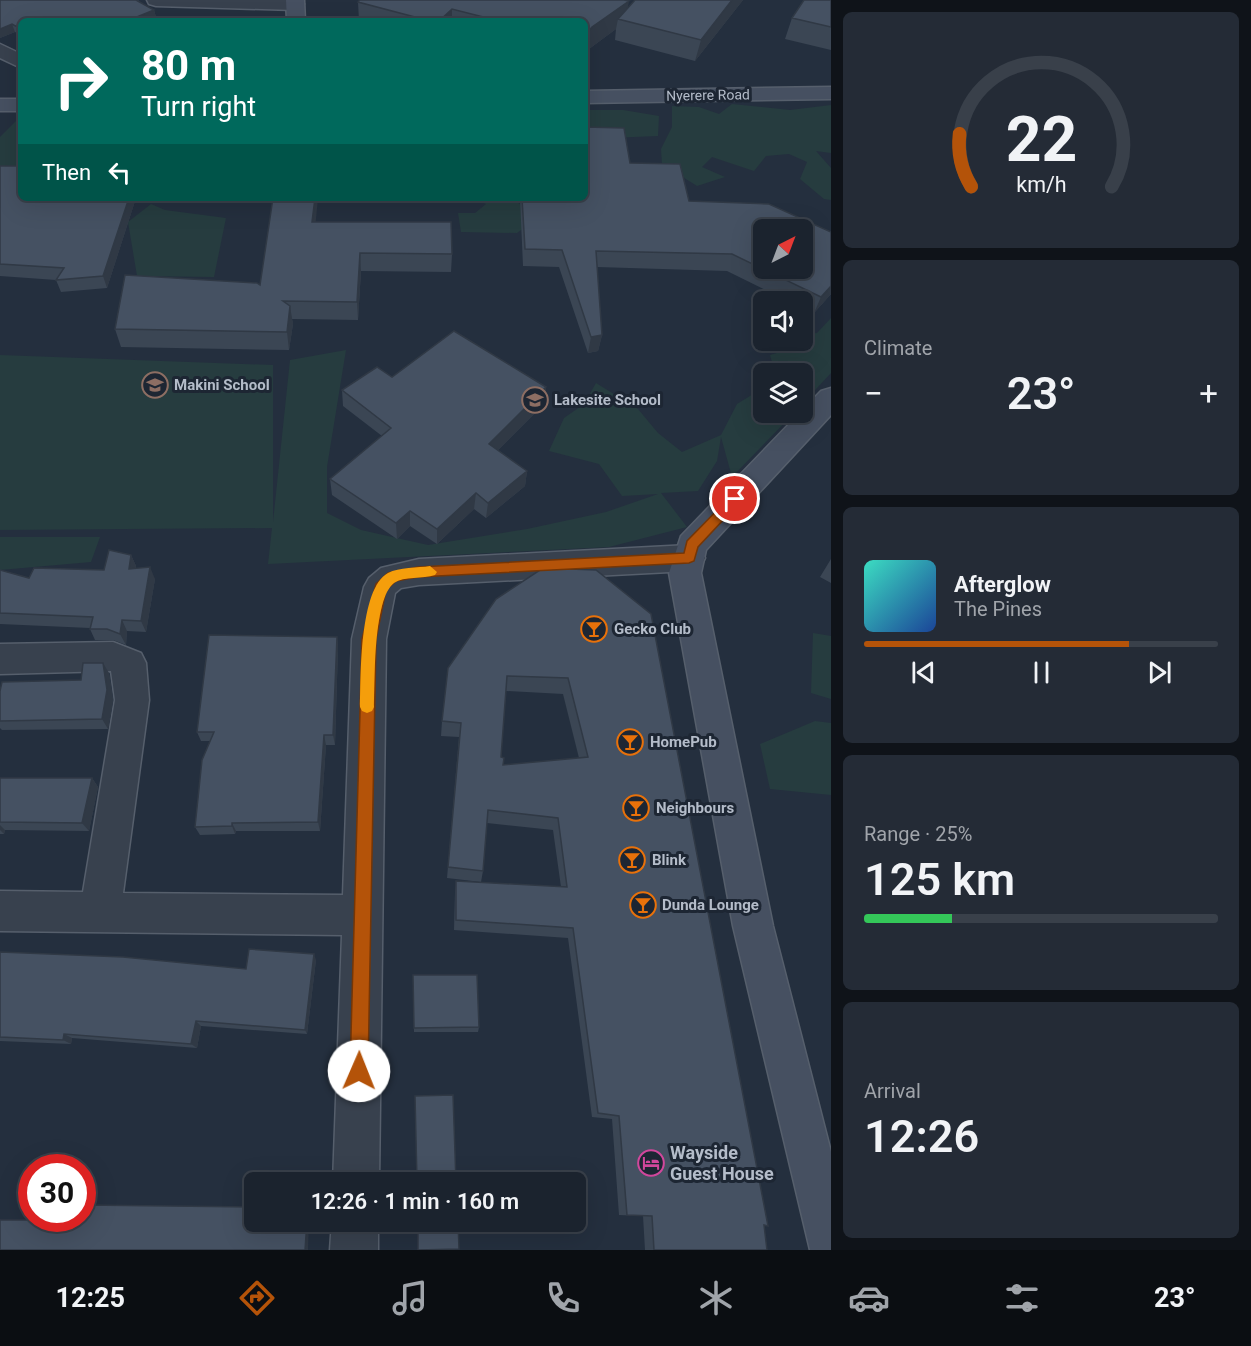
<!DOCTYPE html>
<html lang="en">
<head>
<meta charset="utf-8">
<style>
	:root { --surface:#1b232e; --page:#242b36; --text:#f1f3f6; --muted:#a0a4aa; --line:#39404a; --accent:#b45309 }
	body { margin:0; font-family:Roboto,sans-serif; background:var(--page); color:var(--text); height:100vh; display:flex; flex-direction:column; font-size:22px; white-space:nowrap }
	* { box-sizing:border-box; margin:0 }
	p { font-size:20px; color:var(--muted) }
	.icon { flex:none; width:33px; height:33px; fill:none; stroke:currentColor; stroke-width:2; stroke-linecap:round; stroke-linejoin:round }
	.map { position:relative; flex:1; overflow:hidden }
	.drawer { display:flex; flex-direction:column; gap:12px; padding:12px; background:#0f1319; width:420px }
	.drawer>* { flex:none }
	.top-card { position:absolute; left:18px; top:18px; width:570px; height:183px; border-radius:9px; box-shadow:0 6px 24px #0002,0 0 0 2px var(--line); background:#00695c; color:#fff; overflow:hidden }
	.needle { width:39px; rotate:42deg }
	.controls { position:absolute; left:753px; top:219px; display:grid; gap:12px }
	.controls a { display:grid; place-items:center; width:60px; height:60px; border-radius:9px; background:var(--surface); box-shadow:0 6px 24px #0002,0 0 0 2px var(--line); font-size:30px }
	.speed { position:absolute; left:18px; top:1154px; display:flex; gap:12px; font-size:30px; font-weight:700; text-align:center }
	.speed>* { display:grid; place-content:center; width:78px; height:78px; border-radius:50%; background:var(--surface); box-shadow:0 6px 24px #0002,0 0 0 2px var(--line); line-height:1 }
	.speed .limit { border:9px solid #d22; background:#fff; color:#111 }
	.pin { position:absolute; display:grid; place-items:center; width:51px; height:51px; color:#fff; margin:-26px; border:3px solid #fff; border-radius:50%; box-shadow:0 2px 6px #0007 }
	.me { position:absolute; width:66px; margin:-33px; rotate:1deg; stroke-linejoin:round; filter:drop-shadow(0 0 4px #0008) }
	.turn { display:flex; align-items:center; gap:21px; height:126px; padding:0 24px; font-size:27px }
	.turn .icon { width:78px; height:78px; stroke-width:2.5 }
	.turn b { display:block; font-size:42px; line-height:51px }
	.then { display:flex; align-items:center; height:57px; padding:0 24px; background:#0003; gap:12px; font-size:22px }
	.big { font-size:45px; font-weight:600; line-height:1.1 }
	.drawer .widget { flex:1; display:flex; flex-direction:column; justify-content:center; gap:9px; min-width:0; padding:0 21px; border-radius:9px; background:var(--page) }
	.drawer .dial { align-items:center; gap:0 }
	.dial svg { height:156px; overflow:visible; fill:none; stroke:var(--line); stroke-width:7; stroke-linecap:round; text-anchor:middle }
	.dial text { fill:var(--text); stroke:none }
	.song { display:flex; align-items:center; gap:18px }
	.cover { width:72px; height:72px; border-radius:9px; background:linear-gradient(135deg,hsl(170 70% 55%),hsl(220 70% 35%)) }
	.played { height:6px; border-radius:3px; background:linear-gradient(90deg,var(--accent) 75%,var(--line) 75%) }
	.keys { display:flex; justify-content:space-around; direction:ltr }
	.heat { display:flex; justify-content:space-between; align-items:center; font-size:33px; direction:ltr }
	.charge { height:9px; border-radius:4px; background:linear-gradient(90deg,#34c759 25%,var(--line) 0) }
	.trip { position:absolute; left:244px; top:1172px; width:342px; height:60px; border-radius:9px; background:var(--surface); box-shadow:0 6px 24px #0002,0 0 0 2px var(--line); font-weight:600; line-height:60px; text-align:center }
	.tabs { display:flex; height:96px; justify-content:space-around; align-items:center; background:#0b0e12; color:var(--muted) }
	.tabs .icon { width:42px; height:42px }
	.tabs .current { color:var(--accent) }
	.tabs b { font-size:27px; color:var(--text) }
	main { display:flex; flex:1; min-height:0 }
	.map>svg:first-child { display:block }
</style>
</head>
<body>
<main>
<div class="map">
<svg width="831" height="1250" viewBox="0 0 831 1250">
	<rect width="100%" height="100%" fill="#242f3e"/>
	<path fill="#263c3f" d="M732,104l58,6 41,-5v48l-15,-2 15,17v32l-7,-1 -24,-20 7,-17 -18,-8 -23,2 -12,15 -42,-14 -10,10 23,10 -28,9 -35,-22 -1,-15 11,-22v-21l27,1 20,7z
		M585,110h38l36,6 -1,20 -73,3z
		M21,116v56l-21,-5v-30z
		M470,198h41l28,19 -22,16 -56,-1 -3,-19h17l11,-9z
		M151,204l14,6 61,8 -12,59 -77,-1 -9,-54z
		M831,318v55l-28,30 -1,-29 -27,-1 -5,-18 17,-5 -1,-9 16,-1 1,-6 14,-1z
		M346,350l-19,117v46l34,17 67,15 99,-16 79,-17 52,-18 -36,2 -23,-32 -50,-13 15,-33 20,-14 12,-21 42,26 20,24 24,19 39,-17 16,-31 26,-16 1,24 30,1 -62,64 -11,-40 -4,24 -19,30 -37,2 26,34 -78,20 -341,17 4,-36 -272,2v-175l273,10v157l17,-162z
		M0,537h100l-9,25 -91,8z
		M813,633l18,3v63l-20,-6z
		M815,721l16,2v72l-61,-6 -10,-45z"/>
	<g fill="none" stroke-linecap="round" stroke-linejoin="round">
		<g stroke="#565f6c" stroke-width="3">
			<path id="street" d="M147,0h154l3,4 -2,4 -7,2 -139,-4 -7,-2z
				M0,44l21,10v14l-21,-10z
				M689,545l11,4 5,9 -5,9 -11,4 -270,14 -18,3 -6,5 -9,46 -7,543h-46l9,-247 -342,-4v-40l83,1 32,-192 -4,-29 -111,3v-30l113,-2 28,11 5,10 3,37 -26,193 220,2 9,-256 12,-52 5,-9 12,-10 38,-9z
				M332,1221h46v29h-48z"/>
		</g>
		<g stroke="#565f6c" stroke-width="3">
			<path id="secondary" d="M286,0h18l1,21h-18z
				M831,87v12l-246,4v-12z
				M0,99h21v12h-21z
				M831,388v27l-125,135 -5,23 72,353 58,226v98h-21l-77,-324 -64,-353 12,-37 140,-145z"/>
		</g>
		<use href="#street" fill="#38414e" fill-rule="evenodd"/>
		<use href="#secondary" fill="#465061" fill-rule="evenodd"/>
	</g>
	<path fill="#3b4654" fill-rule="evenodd" d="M0,0h139l-1,1 16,9 2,7 -135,4v14l-6,-3 -15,6z
		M635,0h108l-48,61 -80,-21 1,-11 -27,20 -4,4v-32h-226l-1,-19 270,6z
		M831,0v50l-46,-11 7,-21z
		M630,163l59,38 142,93 -17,19 -12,-5v-6h-12l-63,-31 -130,-4 5,68 -4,16 -10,2 -29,-86 -36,-1 -3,-68h65z
		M0,166l21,32h115l-29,90 -46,4 -5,-12 -56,-4z
		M316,222l136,32 -1,18 -90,-1 -3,49 -66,-1 1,5 -4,26 -168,-3 -6,-18 145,-44z
		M392,377l154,10 -2,17 -46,46 29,21 -2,15 -39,32 -12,-9 -37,35 -27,-18 -13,13 -65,-44 -2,-16 52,-43 -39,-30 -1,-16z
		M131,555l5,11v3l19,10 -9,53 -19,-1 -1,14 -13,-5h-18l-5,-11v-1l-90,-4v-54l29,8 75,-8z
		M831,559v24l-11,-6z
		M543,568l221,658 3,24h-122l-2,-34 -24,-1 -7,-96 -20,-2 -24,-179 -114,-8 1,-38 1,-11 105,6 -8,-57 -66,-7 -4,48 -2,11 -34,-4 12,-141 -18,-1 1,-15zM506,691l57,3 16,64 -76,7 -2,-8z
		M337,637l1,11 -3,97h-9l-6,86h-84l-1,3 -35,1 -5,-8 15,-86h-9l-4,-9z
		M109,673l4,27 -5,29 -106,1 -2,-2v-37l81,-11z
		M0,778h92l6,9 -9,44 -84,-1 -1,4h-4z
		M0,952l246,17 70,-9 -9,74 -106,-8 -4,22 -125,-10 -1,6 -71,-3z
		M413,975l66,52 -1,5h-64z"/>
	<path fill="#303945" d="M732,0h11l-48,61 6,-21z
		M629,1l-3,20 -8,-2 -2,10 -27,20 -4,4v-18l7,-8z
		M452,9v12h-13z
		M154,10l2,7 -8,4h-21z
		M12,24l3,8 -15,6v-9z
		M129,198h7l-29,90 -4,-12z
		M315,198h3l-4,42 -2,-18z
		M360,253l1,18 -3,49 -1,-18z
		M831,286v8l-17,19 7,-16z
		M290,306l3,18 -4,26 -2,-18z
		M602,335l-4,16 -10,2 3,-16z
		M546,387l-2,17 -56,56 1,-16z
		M527,471l-2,15 -39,32 2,-15z
		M476,493l-2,16 -37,35v-15z
		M410,511v15l-13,13 -1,-16z
		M131,555l5,11 -2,15 -5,-12z
		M150,567l5,12 -9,53 -5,-11z
		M122,620l5,11 -1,14 -6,-11z
		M337,637l1,11 -3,97 -2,-10z
		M103,663l6,10 4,27 -5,29 -6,-10z
		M324,735l2,10 -6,86 -2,-9z
		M92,778l6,9 -9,44 -7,-8z
		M232,823l4,8 -1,3 -3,-8z
		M0,825l5,5 -1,4 -4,-4z
		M314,954l2,6 -9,74 -2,-4z
		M196,1021l5,5 -4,22 -6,-4z
		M64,1034l8,4 -1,6 -8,-4z
		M307,1221h2l-1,29h-3z"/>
	<path fill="#455162" stroke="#303945" stroke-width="1.5" fill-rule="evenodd" d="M0,0h136l18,10 -27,11h-106v8l-9,-5 -12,5z
		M360,0h264l5,1 -37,26 -7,8v-14h-86l-47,-12 -13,12h-9l-72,-19z
		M635,0h97l-31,40 -83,-21z
		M804,0h27v27l-39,-9z
		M585,127l39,1 6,35 50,1 9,37 80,3 62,28v54l-10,11 -89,-43 -136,-3 6,84 -11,2 -29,-87 -37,-1 -3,-51h63zM764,230h38v38h-38z
		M0,166h21v32h108l-26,78 -47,4 8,-12 -64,-4z
		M273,198h42l-3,24h139l1,32 -92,-1 -3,49 -74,-1 7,5 -3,26 -172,-3 10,-54 132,8 3,2z
		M454,331l92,56 -57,57 38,27 -39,32 -12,-10 -39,36 -27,-18 -14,12 -66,-44 61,-51 -49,-38 35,-23 15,10z
		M109,550l22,5 -2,14 21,-2 -9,54 -19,-1 -2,14 -13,-5h-17l3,-12 -93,-4v-43l29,8 5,-10 70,2z
		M543,568l53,2 55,44 117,612 -4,-1 3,25h-113l-2,-34 -25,-1 -8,-99 -21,-3 -25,-185 -117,-8v-39l111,6 -9,-69 -70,-8 -5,61 -35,-4 13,-144 -19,-2 6,-53 48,-69zM507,676l61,2 20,79 -85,8 1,-7 -3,-1z
		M209,635l128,2 -4,98h-9l-6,87 -86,1v3l-37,1 7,-67 12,-28h-17z
		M83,663h20l4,27 -5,29 -102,2v-30l2,-9 79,-2z
		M0,778h92l-10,45 -82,-1z
		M249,949l65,5 -9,76 -109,-9 -5,23 -127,-10 -1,6 -63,-3v-85l123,5 123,12z
		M413,975h64l2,52 -65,1z
		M453,1095l3,87h-39l-2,-86z
		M83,1205l172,2v14h52l-2,29h-305v-30h81v-2h1z
		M418,1221h40l1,28 -41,1z"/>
	<path fill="#b45309" stroke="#753606" stroke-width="1.5" d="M735,494l7,5 -2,3 -42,45 -4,14 -5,2 -271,14 -22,4 -10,9 -10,49 -8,432 -3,6 -6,3 -7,-3 -2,-6 12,-432 14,-55 12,-11 30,-6 266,-14 3,-12 44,-45z"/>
	<path fill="#f59e0b" d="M430,566l7,6 -2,3c-12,4 -31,1 -41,8 -21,16 -19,98 -20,124l-2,4 -5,2 -5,-2 -2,-4c1,-31 -1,-118 28,-134 11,-6 30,-5 42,-7z"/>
	<defs>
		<g id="school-ring" transform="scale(1.35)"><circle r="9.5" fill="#1d2633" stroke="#8d6e63" stroke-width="1.5"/><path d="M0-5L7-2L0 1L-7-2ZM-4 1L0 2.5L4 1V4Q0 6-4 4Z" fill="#8d6e63"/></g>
		<g id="bar-ring" transform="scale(1.35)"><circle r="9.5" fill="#1d2633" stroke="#e8710a" stroke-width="1.5"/><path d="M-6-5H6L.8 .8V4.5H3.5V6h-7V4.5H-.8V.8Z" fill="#e8710a"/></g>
		<g id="hotel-ring" transform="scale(1.35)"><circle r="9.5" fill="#1d2633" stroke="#d1479c" stroke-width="1.5"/><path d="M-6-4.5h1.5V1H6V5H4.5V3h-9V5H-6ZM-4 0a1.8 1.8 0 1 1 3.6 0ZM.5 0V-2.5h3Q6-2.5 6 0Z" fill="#d1479c"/></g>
	</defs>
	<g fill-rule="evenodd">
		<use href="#school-ring" x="155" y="385"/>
		<use href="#school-ring" x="535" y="400"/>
		<use href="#bar-ring" x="594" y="629"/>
		<use href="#bar-ring" x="630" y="742"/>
		<use href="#bar-ring" x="636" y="808"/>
		<use href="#bar-ring" x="632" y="860"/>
		<use href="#bar-ring" x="643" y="905"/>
		<use href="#hotel-ring" x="651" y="1163"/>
	</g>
	<g text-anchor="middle" stroke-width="6" stroke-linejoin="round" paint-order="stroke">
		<g font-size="14" fill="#b4bcc9" stroke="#1d2633">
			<text transform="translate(708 95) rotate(-1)" y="5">Nyerere Road</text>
		</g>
		<g font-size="15" font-weight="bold" fill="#b4bcc9" stroke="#1d2633" text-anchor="start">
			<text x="174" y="390">Makini School</text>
			<text x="554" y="405">Lakesite School</text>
			<text x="614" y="634">Gecko Club</text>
			<text x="650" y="747">HomePub</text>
			<text x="656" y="813">Neighbours</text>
			<text x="652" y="865">Blink</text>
			<text x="662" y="910">Dunda Lounge</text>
		</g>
		<g font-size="18" font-weight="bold" fill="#b4bcc9" stroke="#1d2633" text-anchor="start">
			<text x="670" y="1159">Wayside<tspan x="670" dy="21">Guest House</tspan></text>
		</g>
	</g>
</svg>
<div class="controls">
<a><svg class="needle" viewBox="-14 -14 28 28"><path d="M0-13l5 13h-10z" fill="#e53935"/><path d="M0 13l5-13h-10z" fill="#a0a4aa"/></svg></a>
<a><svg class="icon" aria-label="sound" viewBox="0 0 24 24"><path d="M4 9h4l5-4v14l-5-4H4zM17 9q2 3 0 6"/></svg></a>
<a><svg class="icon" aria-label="layers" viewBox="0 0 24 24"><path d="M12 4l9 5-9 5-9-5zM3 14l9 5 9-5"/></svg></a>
</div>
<div class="speed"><div class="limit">30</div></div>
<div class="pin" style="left:735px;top:499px;background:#d93025"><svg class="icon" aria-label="arrive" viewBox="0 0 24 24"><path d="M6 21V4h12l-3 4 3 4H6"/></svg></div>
<svg class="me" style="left:359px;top:1071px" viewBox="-20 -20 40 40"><circle r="19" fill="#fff"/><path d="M0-13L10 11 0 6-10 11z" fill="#b45309"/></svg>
<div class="trip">12:26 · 1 min · 160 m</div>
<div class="top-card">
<div class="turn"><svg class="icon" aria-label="right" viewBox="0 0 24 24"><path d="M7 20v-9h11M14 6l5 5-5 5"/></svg><div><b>80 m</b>Turn right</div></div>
<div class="then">Then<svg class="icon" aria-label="left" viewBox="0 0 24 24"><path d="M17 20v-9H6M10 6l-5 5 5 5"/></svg></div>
</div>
</div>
<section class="drawer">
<div class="widget dial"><svg viewBox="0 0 100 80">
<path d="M14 69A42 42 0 1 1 86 69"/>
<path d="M14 69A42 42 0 0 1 8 42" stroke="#b45309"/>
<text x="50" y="56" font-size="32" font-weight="700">22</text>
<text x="50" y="72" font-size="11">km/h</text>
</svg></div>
<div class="widget"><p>Climate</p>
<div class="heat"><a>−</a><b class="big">23°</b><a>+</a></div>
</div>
<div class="widget">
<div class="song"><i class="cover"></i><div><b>Afterglow</b><p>The Pines</p></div></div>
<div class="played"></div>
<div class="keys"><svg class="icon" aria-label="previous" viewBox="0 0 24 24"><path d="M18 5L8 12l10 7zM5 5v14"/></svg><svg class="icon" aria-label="pause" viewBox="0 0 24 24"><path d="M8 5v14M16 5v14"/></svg><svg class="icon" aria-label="next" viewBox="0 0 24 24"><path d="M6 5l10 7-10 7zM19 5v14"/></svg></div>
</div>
<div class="widget"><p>Range · 25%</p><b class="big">125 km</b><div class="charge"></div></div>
<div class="widget"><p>Arrival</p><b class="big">12:26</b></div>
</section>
</main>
<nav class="tabs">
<b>12:25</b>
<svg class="icon current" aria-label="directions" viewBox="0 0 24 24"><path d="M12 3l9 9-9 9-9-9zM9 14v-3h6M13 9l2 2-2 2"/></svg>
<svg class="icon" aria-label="music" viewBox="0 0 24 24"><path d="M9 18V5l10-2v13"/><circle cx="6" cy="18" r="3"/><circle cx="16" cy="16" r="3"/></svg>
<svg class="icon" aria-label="phone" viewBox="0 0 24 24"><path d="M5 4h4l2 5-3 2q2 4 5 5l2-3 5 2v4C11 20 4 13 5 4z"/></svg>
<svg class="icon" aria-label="climate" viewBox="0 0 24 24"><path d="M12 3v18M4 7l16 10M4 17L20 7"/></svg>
<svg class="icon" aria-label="car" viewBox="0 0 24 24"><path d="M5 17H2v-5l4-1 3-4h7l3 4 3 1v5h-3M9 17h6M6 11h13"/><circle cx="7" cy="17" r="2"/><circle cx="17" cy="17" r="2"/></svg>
<svg class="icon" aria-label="filters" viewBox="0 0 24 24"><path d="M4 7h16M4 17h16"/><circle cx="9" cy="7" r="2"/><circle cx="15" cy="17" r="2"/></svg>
<b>23°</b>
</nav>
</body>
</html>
